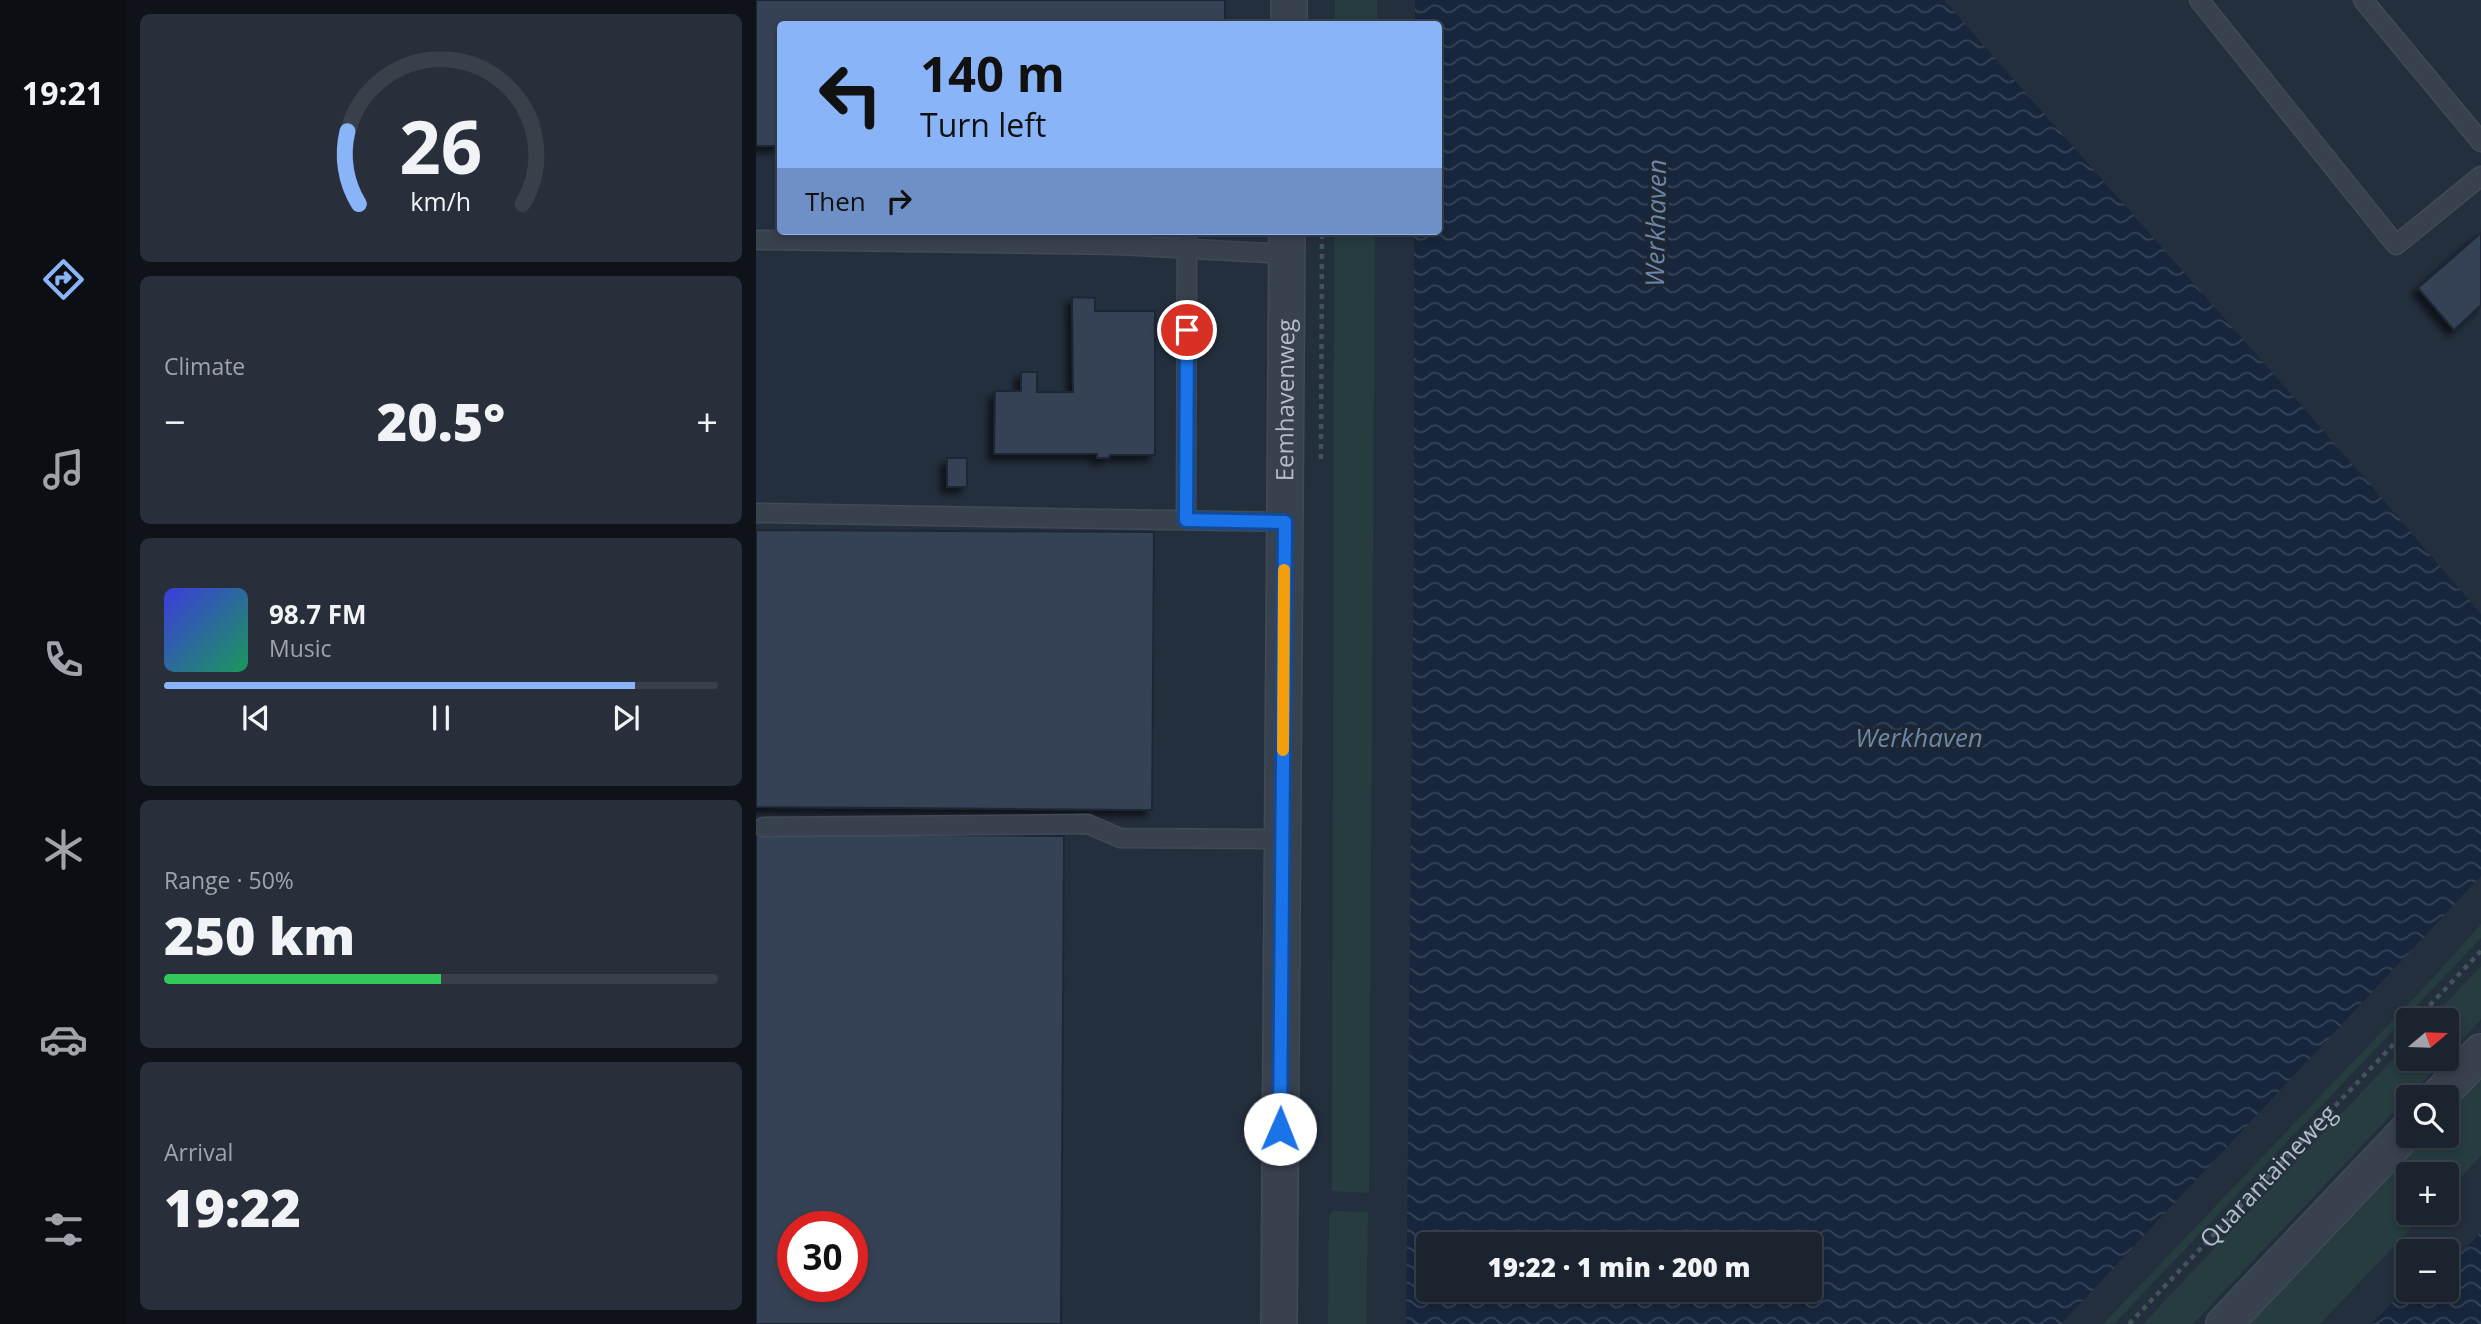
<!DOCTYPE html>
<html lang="en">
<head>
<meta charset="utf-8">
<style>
	:root { --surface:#1b232e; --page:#282f3a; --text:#f1f3f6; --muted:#a0a4aa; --line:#39404a; --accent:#8ab4f8 }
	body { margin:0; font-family:"Open Sans",sans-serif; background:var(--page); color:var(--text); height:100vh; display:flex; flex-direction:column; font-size:26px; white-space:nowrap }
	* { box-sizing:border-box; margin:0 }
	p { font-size:23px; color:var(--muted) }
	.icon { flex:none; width:38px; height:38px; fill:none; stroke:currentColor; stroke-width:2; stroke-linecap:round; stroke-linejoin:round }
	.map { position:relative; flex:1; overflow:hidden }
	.details { display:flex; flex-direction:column; gap:14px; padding:14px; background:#0f1319; width:630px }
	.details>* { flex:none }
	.hud { position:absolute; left:21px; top:21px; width:665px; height:214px; border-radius:7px; box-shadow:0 4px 10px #0003,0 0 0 2px var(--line); background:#8ab4f8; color:#111; overflow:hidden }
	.needle { width:46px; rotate:71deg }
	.controls { position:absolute; left:1640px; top:1008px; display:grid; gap:14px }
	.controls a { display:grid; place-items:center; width:63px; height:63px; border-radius:7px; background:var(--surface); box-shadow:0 4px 10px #0003,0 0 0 2px var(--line); font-size:35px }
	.speed { position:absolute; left:21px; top:1211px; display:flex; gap:14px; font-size:35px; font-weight:700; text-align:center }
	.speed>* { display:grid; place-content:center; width:91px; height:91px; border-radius:50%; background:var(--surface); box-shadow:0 4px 10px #0003,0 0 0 2px var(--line); line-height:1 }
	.speed .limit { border:10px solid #d22; background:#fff; color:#111 }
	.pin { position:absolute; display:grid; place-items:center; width:60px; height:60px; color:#fff; margin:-30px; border:4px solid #fff; border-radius:50%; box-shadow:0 2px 7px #0007 }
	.me { position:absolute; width:77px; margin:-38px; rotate:1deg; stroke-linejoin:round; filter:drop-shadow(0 0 5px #0008) }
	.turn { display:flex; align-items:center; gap:24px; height:147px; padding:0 28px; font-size:32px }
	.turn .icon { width:91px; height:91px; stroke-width:2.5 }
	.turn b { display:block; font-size:49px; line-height:60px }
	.then { display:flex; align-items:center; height:66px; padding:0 28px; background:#0003; gap:14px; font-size:26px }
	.big { font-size:52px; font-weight:800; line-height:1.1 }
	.details .widget { flex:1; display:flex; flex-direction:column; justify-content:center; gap:10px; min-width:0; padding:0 24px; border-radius:10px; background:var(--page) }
	.details .dial { align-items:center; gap:0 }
	.dial svg { height:182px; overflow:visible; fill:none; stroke:var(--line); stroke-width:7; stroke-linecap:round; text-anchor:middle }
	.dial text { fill:var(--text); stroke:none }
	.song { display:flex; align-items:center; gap:21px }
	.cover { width:84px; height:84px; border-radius:10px; background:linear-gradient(135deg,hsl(240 70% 55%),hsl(150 70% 35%)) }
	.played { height:7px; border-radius:4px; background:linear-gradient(90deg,var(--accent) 85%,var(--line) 85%) }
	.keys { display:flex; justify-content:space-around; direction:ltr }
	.heat { display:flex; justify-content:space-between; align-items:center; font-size:38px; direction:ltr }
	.charge { height:10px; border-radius:5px; background:linear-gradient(90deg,#34c759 50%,var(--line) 0) }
	.trip { position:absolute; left:660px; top:1232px; width:406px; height:70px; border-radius:7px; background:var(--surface); box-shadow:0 4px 10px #0003,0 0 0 2px var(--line); font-weight:800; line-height:70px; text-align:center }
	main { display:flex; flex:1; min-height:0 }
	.tab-bar { display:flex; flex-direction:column; width:126px; justify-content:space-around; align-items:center; background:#0b0e12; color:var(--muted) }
	.tab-bar .icon { width:49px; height:49px }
	.tab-bar .current { color:var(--accent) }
	.tab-bar b { font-size:32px; color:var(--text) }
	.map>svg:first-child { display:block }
</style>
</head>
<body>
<main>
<nav class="tab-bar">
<b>19:21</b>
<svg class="icon current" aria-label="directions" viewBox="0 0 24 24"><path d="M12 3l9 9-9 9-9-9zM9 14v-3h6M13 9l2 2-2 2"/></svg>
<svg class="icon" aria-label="music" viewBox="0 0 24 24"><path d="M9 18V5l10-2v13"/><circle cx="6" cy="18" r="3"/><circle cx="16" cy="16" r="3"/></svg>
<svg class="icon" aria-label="phone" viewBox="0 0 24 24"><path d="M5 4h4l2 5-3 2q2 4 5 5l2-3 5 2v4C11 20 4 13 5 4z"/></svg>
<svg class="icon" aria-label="climate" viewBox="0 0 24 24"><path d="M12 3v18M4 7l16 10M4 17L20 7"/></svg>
<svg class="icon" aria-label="car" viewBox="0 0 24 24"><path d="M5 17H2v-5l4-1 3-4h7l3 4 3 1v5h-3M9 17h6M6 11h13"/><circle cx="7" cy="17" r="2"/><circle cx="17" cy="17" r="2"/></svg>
<svg class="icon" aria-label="filters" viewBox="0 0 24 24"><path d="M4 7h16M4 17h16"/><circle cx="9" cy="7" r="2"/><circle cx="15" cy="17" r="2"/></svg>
</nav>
<section class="details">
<div class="widget dial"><svg viewBox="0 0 100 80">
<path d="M14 69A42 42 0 1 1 86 69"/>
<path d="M14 69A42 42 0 0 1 9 37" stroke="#8ab4f8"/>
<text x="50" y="56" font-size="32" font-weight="700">26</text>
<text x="50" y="72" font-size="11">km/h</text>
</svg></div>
<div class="widget"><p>Climate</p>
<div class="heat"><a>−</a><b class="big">20.5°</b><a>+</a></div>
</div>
<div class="widget">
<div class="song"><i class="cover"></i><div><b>98.7 FM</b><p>Music</p></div></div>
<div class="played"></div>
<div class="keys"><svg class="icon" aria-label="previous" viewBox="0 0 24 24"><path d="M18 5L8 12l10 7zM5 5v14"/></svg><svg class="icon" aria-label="pause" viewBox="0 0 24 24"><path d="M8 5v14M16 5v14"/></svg><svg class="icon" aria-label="next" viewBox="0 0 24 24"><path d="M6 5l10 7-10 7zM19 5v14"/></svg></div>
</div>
<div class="widget"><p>Range · 50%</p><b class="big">250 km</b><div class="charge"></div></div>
<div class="widget"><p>Arrival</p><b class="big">19:22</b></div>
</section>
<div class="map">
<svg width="1725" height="1324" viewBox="0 0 1725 1324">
	<defs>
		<pattern id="water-waves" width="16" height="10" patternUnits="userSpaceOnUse" patternTransform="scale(1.75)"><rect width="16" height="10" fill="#17263c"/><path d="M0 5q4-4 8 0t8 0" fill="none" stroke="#364457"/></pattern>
		<filter id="shadow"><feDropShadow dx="-6" dy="6" stdDeviation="3.5" flood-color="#0009"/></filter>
	</defs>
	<rect width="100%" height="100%" fill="#242f3e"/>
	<path fill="#263c3f" d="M579,0h42v24h-42z
		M578,231h41l-6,962 -37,-2z
		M1725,924v14l-367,386h-11l329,-345z
		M1725,966v53l-34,37 -1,-36h-16z
		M1652,1043v16h36l-251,265h-50z
		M1725,1076v80l-34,35 -1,-17h-38v39h18l-106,111h-72l177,-188h21l1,-23z
		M576,1211l36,1 -2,112h-38l1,-106z"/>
	<path fill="url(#water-waves)" fill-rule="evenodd" d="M659,0h529l392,445 145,169v262l-420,448h-655l8,-798v-295h24v-207h-23zM672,1244h382v46h-382z
		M1725,1232v92h-110l29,-29 26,-5h20l1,-22z"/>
	<path fill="#364354" stroke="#1f2835" stroke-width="2" fill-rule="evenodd" filter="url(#shadow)" d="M0,0h469v24h-445v122h-24z
		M1725,233v72l-27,25 -36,-42z
		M316,297l23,1v13h60v144h-45l-1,3h-12v-4h-103l1,-63h26v-19h16v20h36z
		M191,458h20v29h-20z
		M0,530l398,2 -2,278 -396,-3z
		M0,834l308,2 -3,488h-305zM37,1227h59v59h-59z"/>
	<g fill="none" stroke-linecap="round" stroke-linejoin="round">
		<g stroke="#414a57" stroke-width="21">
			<path id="service" d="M1443,0l197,245 85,-69
				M1607,0l118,142
				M0,240l364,5 167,9
				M0,513l529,9
				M430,520l1,-289
				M7,827l325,-3 32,14 162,1"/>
		</g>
		<g stroke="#414a57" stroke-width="38">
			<g id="minor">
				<path d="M533,24v-24"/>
				<path d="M1682,1097l43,-45"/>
				<path id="s2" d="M523,1324l8,-1093"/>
				<path d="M1468,1324l184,-194"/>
			</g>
		</g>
		<g stroke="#3f5557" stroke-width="4.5" stroke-dasharray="5 5" stroke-linecap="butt">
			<path d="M565,459l1,-228"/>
			<path d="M1660,1020l65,-69"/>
			<path id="s1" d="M1373,1324l279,-295"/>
		</g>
		<use href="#service" stroke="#38414e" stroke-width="18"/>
		<use href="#minor" stroke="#38414e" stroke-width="35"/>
	</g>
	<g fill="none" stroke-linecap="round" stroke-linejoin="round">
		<g stroke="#114b97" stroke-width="18">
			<path id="route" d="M431,330l-1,190 99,2 -5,607"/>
		</g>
		<use href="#route" stroke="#1a73e8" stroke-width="12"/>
		<path stroke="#f59e0b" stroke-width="12" d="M527,750l1,-180"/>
	</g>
	<g text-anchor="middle" stroke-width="7" stroke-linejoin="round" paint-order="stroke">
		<g font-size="24" fill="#b4bcc9" stroke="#1d2633">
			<text dy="8" stroke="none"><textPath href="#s2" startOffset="924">Eemhavenweg</textPath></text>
			<text dy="8" stroke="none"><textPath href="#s1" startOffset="203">Quarantaineweg</textPath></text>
		</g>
		<g font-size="26" font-style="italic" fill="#6d86a8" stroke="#1d2633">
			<text transform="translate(900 223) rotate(-89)" y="9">Werkhaven</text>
			<text x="1163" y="747">Werkhaven</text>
		</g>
	</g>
</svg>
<div class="controls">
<a><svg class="needle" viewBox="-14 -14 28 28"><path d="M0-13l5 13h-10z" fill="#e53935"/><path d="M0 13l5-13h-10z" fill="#a0a4aa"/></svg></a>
<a><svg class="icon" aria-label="search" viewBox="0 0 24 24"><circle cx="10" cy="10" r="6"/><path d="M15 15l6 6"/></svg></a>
<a>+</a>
<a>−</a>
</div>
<div class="speed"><div class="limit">30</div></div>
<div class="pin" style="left:431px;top:330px;background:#d93025"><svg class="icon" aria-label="arrive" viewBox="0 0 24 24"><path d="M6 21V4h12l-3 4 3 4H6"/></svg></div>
<svg class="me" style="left:524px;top:1129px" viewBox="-20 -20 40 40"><circle r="19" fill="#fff"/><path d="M0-13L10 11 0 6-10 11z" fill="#1a73e8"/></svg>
<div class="trip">19:22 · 1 min · 200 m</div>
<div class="hud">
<div class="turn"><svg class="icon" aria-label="left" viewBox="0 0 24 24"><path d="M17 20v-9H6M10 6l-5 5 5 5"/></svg><div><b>140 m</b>Turn left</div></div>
<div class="then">Then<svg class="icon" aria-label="right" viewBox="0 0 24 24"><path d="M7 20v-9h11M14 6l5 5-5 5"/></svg></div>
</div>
</div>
</main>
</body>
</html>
